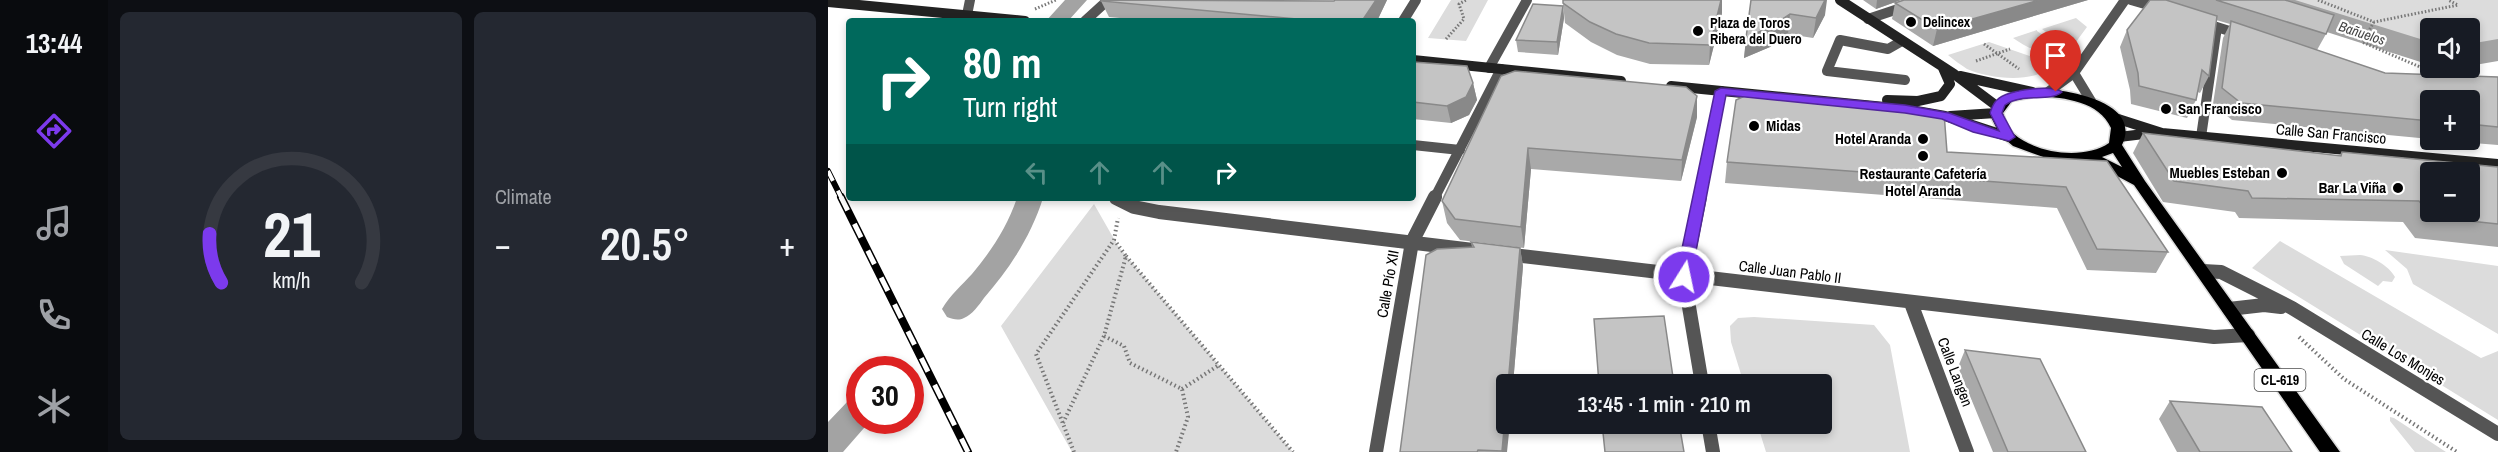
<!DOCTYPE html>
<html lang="en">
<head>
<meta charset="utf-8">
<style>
	:root { --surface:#171b24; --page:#242831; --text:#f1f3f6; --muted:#9ea1a6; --line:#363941; --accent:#7c3aed }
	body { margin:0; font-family:"Archivo Narrow",sans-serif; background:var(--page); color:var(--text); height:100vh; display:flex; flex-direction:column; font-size:22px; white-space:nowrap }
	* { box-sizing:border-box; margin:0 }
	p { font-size:20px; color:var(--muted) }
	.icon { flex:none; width:33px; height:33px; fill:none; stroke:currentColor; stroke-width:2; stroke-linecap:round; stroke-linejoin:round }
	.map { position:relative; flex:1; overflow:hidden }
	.sheet { display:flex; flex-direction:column; gap:12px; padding:12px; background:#0d0f14; width:720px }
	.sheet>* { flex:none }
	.top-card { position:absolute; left:18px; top:18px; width:570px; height:183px; border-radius:6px; box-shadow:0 3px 9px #0003; background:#00695c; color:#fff; overflow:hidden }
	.tools { position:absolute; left:1592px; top:18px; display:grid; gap:12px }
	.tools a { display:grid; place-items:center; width:60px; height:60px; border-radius:6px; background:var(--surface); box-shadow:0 3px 9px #0003; font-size:30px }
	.speed { position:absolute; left:18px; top:356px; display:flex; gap:12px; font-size:30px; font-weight:700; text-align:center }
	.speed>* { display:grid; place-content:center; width:78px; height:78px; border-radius:50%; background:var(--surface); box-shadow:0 3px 9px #0003; line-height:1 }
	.speed .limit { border:9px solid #d22; background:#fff; color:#111 }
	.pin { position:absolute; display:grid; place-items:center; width:51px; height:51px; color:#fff; margin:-62px -26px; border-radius:50% 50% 50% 0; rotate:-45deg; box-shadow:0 0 6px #0007 }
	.pin .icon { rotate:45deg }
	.me { position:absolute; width:66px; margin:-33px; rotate:10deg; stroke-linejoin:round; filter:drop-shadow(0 0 4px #0008) }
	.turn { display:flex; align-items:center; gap:21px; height:126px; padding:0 18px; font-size:27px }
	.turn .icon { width:78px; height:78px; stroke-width:2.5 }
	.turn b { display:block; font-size:42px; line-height:51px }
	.lanes { display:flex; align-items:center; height:57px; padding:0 18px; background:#0003; justify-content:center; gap:30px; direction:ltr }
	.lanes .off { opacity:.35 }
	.big { font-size:45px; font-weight:600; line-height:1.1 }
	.sheet .widget { flex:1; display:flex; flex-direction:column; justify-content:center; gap:9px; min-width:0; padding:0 21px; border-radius:9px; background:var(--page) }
	.sheet .dial { align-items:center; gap:0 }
	.dial svg { height:156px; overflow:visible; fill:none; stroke:var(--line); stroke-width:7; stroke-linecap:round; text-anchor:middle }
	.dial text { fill:var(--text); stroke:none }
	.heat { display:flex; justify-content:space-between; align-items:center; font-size:33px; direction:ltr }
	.sheet .tiles { flex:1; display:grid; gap:12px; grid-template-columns:repeat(2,1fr) }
	.trip { position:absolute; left:668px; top:374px; width:336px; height:60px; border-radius:6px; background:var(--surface); box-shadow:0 3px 9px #0003; font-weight:600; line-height:60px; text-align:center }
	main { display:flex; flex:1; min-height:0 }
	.dock { display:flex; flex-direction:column; width:108px; justify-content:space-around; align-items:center; background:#090b0e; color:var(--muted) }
	.dock .icon { width:42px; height:42px }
	.dock .on { color:var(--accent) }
	.dock b { font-size:27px; color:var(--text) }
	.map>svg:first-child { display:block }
</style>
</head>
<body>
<main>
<nav class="dock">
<b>13:44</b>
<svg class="icon on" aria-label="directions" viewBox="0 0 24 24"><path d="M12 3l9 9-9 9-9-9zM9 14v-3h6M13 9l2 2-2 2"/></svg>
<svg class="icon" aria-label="music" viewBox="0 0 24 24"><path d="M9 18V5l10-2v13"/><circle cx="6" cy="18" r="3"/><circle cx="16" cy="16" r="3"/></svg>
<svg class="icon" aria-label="phone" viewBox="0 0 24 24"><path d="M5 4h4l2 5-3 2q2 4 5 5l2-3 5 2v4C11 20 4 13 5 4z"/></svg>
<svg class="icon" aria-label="climate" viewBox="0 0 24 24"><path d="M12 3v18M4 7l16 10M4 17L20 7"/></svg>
</nav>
<section class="sheet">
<div class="tiles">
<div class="widget dial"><svg viewBox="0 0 100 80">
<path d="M14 69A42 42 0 1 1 86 69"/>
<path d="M14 69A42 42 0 0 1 8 44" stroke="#7c3aed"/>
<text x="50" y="56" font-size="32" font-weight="700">21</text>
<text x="50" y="72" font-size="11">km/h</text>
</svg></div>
<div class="widget"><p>Climate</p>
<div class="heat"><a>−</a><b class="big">20.5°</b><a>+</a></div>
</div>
</div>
</section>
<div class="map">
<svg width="1670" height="452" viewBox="0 0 1670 452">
	<rect width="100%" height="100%" fill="#fff"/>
	<path fill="#dcdcdc" d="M623,0h37l-22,41 -38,-3z
		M1412,0h258v56l-29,5v-33h-39v37z
		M1248,18l11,9 -17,23 -28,-21z
		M1209,30v1l29,20c-21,5 -36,-1 -53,-13z
		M1161,42l49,17 5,2 3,9c-17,13 -60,8 -79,-1 -6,-4 -13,-9 -19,-14z
		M266,204l24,42 175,206h-221l-71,-126z
		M1452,241l201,117 17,-7v69l-246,-152z
		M1557,250l113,16v68l-85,-50 -6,-15z
		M1532,255c12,1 29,11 35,22l-3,5 -9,-1 -5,5 -34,-22 -4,-8z
		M926,317l120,8 16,20 20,107h-144l-9,-29h64v-39h-77l-13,-42 -1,-16 8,-8z
		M1562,417l4,1 52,34h-31l-25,-31z"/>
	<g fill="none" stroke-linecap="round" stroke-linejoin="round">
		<path fill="#a3a3a3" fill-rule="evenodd" d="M237,0h22l-19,21h-22z
			M189,198h26c-12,38 -33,70 -59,100 -5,7 -12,17 -20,20 -6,3 -11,1 -17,-1l-5,-8c8,-14 20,-24 30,-35 20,-24 35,-47 45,-76z
			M32,396v24h11l-28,32h-15v-30l21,-22z"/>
		<path fill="#a3a3a3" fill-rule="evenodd" d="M1415,0h52l135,42v23l-182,-58z
			M1670,39v22l-29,5v-22z"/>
		<g stroke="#dbdbdb" stroke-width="3">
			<path id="primary" d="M1211,88c27,2 104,13 83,57l23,36 195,271h-20l-186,-267 -47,-25 -41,-2 -33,-12 -13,-11 -11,-22c10,-22 29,-23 50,-25zM1211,96c26,2 60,5 72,32l-2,15c-25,17 -72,11 -95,-9 -6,-5 -9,-14 -11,-21l9,-12zM1285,153l9,14 -20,-10z"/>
		</g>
		<path stroke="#777" stroke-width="3" stroke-dasharray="1.5 2" stroke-linecap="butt" d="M1490,0l56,22 84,-17 -10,-5
			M207,9l21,-9
			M1546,22l-12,20 79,34
			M618,39l18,-20 -5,-15 7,-4
			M1156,44l35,25
			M1148,61l34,-12"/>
		<path stroke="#777" stroke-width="4" stroke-dasharray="1.5 3" stroke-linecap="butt" d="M298,256l167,196
			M276,336l20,10 6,17 52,26 6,28 -12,35
			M1471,337l45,42 113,73
			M354,389l37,-24
			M235,423l41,-87 22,-80 -11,-15
			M246,452l-38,-98 78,-114 4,-22"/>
		<path stroke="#555" stroke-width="10" d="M139,15l3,-15
			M1074,41l-14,8 -48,-9 -13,31 78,9"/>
		<path stroke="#555" stroke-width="10" d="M1303,0l31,9
			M1040,19l57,-19
			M257,21l23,-21
			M575,21l13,-21
			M1373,22l41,13
			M661,68l38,-68
			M1246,73l17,28
			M1220,92l26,-19 51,-73
			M1373,137l16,-110
			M585,145l47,5
			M606,199l67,-130
			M872,199l21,-108"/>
		<path stroke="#555" stroke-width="14" d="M872,197l-16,80 18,107
			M288,198l18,9 25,5 314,38
			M677,254l709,83 34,-2
			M1375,271l18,1 71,36 206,126
			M1083,303l56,149
			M1401,309l35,-4 17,2
			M880,423l5,29
			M548,452l36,-210 23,-45"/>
		<path stroke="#222" stroke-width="10" d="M1012,0l114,74 44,33
			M0,2l197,19
			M585,60l208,21
			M1132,76l72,16
			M843,86l234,23 40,7 64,21
			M1059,100l31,1 23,-5 9,-12 -7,-16
			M1122,116l46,-3
			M1284,117l50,16 336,31
			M1291,137l33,-4"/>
		<use href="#primary" fill="#000" fill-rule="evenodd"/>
		<g stroke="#000" stroke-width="6">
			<path id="rail-far1" d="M0,171l14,28"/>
		</g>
		<g stroke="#000" stroke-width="8">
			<path id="rail" d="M13,197l127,255"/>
		</g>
		<use href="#rail-far1" stroke="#fff" stroke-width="4" stroke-dasharray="11" stroke-linecap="butt"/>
		<use href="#rail" stroke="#fff" stroke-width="5" stroke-dasharray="15" stroke-linecap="butt"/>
	</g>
	<path fill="#a9a9a9" d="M507,0h52l-10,21h-225l-43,-4 -8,-16h233z
		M923,0l74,15 -12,23 -25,-4 -18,13 -26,11z
		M1035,0h38l-25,9z
		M1260,0l-155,46 -41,-27 3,-16z
		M1322,0h135l41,34 -9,16 68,23 113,4v68l-62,-5h33v-40h-39v39l-198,-19 -19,-16 10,-66 7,-14 -14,-4 -7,56 -9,17 -2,-1 -2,8 -9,18 -56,-14 -1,-14 -10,-43 7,-17z
		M735,3l159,10 -13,52 -59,-1 -33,-9 -26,-13 -26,-19z
		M735,6l1,12 -6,37 -40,-3 -2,-12z
		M585,62l60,21 4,17 -8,15 -18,8 -38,-4z
		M673,76l196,41 -16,64 -150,-12 -7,79 -64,-8 -13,-17 -5,-22z
		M1315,133l196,23 3,-4 156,15v80l-83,-9 -12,-16 -164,-4 -4,-6 -72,-10 -30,-49z
		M1119,152l160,9 61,91 -12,21 -69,-3 -30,-62 -332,-25 2,-21z
		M643,242l49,6 3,18 -10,118h-7l1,68h-107l72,-205z
		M1137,350l121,102h-93l-35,-85z
		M1342,401l122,51h-115l-18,-33z"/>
	<path fill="#898989" d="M548,0h11l-10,21h-15z
		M893,0h1v13l-13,52 1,-20z
		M997,0h2l-2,15 -12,23 3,-20z
		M1049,0h24l-25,9z
		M1211,0h49l-155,46 4,-17z
		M735,6l1,12 -6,37 -1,-13z
		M962,14l-2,20 -18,13 -26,11 2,-20z
		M645,83l4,17 -8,15 -18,8 -4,-17z
		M869,96v21l-16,64 1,-21z
		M700,148l3,21 -7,79 -3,-21z
		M692,248l3,18 -10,118h-5z
		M678,407v16h4l-3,29h-5z"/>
	<path fill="#c4c4c4" stroke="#898989" stroke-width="1.5" fill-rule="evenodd" d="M274,0l232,1 1,-1h41l-14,21h-44l-217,-20z
		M735,0h158l-11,45 -61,-2 -33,-9 -26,-12 -27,-19z
		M923,0h74l-9,18 -26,-4 -18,12 -26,12z
		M1076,0h135l-102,29 -42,-26z
		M1322,0h16l51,16 -8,60 -7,-6 -6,30 -57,-14 -1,-13 -11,-43z
		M1388,0h69l49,15 -8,19z
		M705,4l30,2 -6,36 -41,-2z
		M1403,21l154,52 113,4v50l-29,-3v-24h-39v21l-189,-18 -19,-15z
		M585,62l54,4 6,17 -7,14 -19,9 -34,-4z
		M687,71l171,16 11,9 -15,64 -154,-12 -7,79 -66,-8 -13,-18 59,-125z
		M921,94l195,19 3,39 160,9 61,91 -71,-3 -31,-62 -339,-25 9,-62z
		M1315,133l198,23 1,-4 156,15v57l-66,-7 -13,-16 -167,-3 -4,-7 -74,-10zM1602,172h39v40h-39z
		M643,242l49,6 -12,136h-2v23l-4,44 -24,-1 -1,2h-77l26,-197 11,-6 37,-2z
		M836,316l10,68h-75l-5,-65z
		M1137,350l75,9 46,93h-78z
		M1342,401l92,6 30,45h-92z
		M774,423h77l5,29h-79z"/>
	<path fill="#7c3aed" stroke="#51269a" stroke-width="1.5" d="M893,88l184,17 44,8 50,18 -9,-18c2,-5 3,-10 7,-13 10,-10 55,-16 65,-8 -13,11 -39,0 -57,13l-3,8 13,24 -6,4 -36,-9 -31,-13 -37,-6 -179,-18 -35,182 -7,5 -8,-5 39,-186z"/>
	<g fill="#000" stroke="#fff" stroke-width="2">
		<circle cx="1083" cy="22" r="6"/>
		<circle cx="870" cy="31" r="6"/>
		<circle cx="1338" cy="109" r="6"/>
		<circle cx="926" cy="126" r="6"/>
		<circle cx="1095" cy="139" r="6"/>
		<circle cx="1095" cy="156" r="6"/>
		<circle cx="1454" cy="173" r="6"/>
		<circle cx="1570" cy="188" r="6"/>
	</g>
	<g text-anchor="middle" stroke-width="4.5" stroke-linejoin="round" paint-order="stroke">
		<g font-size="14" font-weight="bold" fill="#000" stroke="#fff" text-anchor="start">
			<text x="1095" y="27">Delincex</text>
			<text x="882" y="28">Plaza de Toros<tspan x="882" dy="16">Ribera del Duero</tspan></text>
		</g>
		<g font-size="14" font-style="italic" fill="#444" stroke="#fff">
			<text transform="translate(1534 33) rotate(18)" y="5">Bañuelos</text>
		</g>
		<rect fill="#fff" stroke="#4c4c4c" stroke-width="1.5" x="1426.5" y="369" width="51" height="22" rx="4.5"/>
		<g font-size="14" font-weight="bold" fill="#000">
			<text x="1452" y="385">CL-619</text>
		</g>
		<g font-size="15" font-weight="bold" fill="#000" stroke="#fff" text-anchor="end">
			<text x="1350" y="114" text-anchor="start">San Francisco</text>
			<text x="938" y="131" text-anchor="start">Midas</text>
			<text x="1083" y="144">Hotel Aranda</text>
			<text x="1442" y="178">Muebles Esteban</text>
			<text x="1095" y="179" text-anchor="middle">Restaurante Cafetería<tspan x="1095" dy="17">Hotel Aranda</tspan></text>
			<text x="1558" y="193">Bar La Viña</text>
		</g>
		<g font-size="15" fill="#000" stroke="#fff">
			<text transform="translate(1503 134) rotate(5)" y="5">Calle San Francisco</text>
			<text transform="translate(962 272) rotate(7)" y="5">Calle Juan Pablo II</text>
			<text transform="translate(560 284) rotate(-80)" y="5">Calle Pío XII</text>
			<text transform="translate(1575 357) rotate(31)" y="5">Calle Los Monjes</text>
			<text transform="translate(1127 372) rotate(69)" y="5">Calle Langen</text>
		</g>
	</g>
</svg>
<div class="tools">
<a><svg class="icon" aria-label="sound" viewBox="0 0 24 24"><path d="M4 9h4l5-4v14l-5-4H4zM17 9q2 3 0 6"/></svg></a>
<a>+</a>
<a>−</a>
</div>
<div class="speed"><div class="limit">30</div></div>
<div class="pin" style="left:1228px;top:92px;background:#d93025"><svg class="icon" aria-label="arrive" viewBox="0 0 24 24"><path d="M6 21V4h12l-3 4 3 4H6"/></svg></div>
<svg class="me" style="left:856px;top:277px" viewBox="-20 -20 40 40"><circle r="17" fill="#7c3aed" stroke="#fff" stroke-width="3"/><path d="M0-11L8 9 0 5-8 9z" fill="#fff"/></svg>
<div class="trip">13:45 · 1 min · 210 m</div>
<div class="top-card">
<div class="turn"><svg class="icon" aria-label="right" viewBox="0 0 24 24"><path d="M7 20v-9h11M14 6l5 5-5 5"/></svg><div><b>80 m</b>Turn right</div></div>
<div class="lanes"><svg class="icon off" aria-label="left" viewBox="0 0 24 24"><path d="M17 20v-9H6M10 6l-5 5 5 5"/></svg><svg class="icon off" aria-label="ahead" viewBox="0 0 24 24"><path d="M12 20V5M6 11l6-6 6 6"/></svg><svg class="icon off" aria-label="ahead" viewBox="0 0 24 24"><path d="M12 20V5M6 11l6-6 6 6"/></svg><svg class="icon" aria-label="right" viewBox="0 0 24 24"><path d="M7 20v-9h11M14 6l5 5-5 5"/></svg></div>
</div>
</div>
</main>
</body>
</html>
